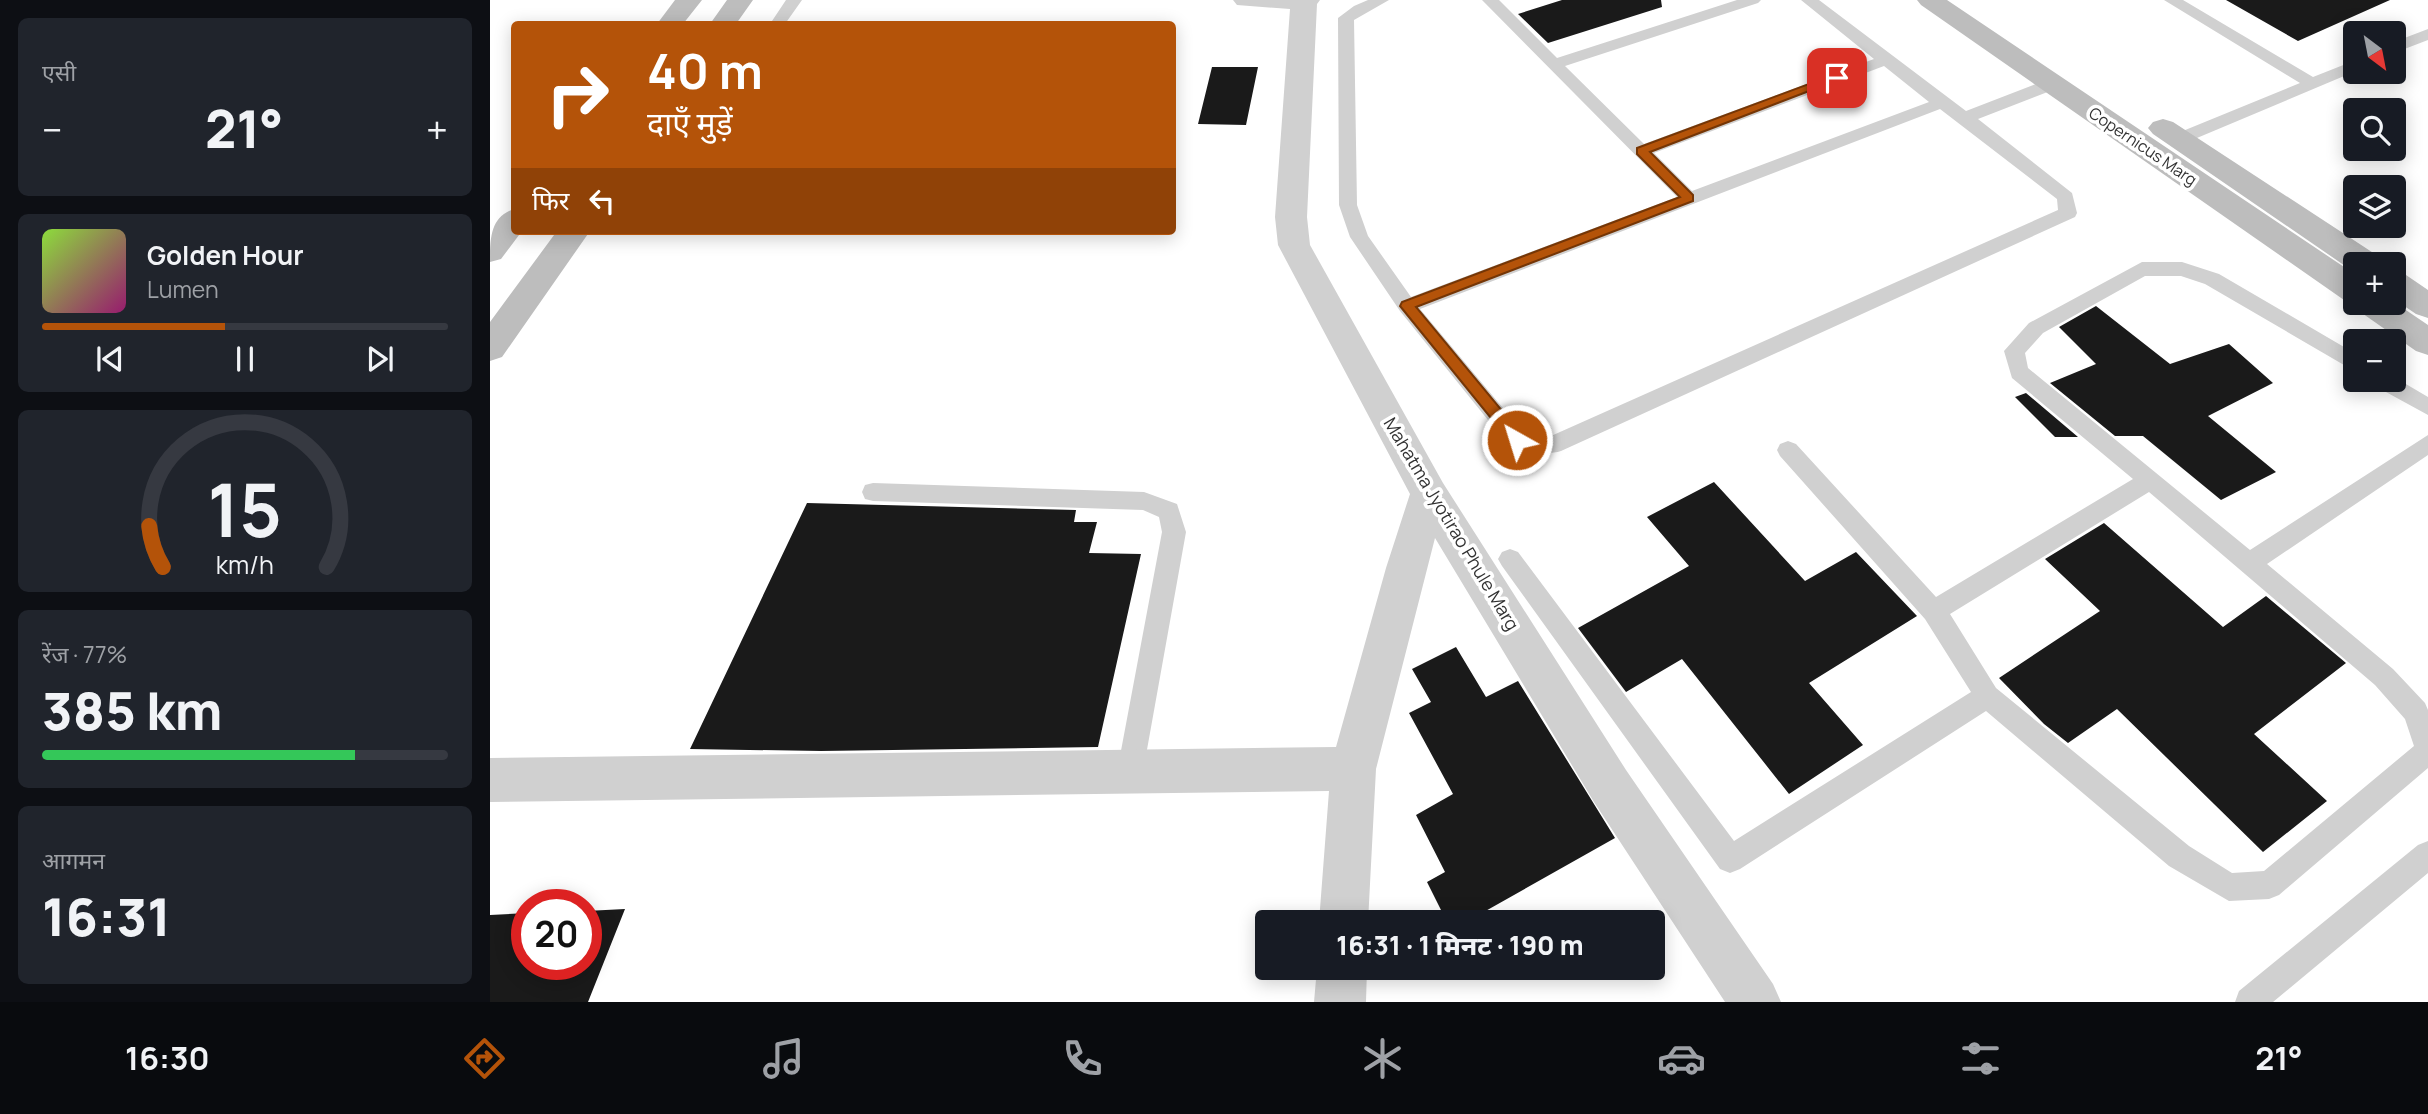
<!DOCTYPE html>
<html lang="hi">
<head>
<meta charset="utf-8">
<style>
	:root { --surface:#171b24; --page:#20242c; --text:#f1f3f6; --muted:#9ea1a6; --line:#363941; --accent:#b45309 }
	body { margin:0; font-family:Manrope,"Noto Sans Devanagari",sans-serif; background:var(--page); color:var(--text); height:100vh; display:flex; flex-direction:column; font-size:26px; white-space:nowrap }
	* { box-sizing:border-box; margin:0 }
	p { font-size:23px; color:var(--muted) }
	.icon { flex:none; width:38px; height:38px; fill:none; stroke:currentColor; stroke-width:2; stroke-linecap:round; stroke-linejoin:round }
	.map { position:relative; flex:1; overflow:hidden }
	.details { display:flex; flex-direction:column; gap:18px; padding:18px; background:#0d0f14; width:490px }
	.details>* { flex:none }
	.hud { position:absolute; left:21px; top:21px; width:665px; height:214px; border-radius:7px; box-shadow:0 4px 18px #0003; background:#b45309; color:#fff; overflow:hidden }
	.needle { width:46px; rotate:148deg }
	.buttons { position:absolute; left:1853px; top:21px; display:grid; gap:14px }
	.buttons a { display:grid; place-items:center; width:63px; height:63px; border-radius:7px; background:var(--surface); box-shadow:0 4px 18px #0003; font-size:35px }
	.speed { position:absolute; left:21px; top:889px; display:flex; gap:14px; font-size:35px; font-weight:700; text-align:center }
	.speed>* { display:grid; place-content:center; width:91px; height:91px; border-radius:50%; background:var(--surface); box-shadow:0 4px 18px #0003; line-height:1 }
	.speed .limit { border:10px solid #d22; background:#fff; color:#111 }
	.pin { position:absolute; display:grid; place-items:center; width:60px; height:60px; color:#fff; margin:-30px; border-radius:14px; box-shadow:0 4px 10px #0006 }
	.me { position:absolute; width:77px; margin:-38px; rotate:321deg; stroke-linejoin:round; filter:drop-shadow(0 0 5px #0008) }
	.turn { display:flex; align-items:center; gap:24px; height:147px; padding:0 21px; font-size:32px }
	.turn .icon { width:91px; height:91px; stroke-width:2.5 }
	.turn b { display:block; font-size:49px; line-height:60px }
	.then { display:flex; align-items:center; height:66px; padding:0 21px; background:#0003; gap:14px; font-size:26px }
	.big { font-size:52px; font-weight:800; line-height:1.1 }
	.details .card { flex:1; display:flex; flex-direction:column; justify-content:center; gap:10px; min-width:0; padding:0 24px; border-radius:10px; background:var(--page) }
	.details .dial { align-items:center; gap:0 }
	.dial svg { height:182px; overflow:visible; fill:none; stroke:var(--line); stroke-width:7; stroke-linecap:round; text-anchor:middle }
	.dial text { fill:var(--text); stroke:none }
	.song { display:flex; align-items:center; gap:21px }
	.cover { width:84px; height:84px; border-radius:10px; background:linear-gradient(135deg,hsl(90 70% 55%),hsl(320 70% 35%)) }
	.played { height:7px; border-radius:4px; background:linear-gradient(90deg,var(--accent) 45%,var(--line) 45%) }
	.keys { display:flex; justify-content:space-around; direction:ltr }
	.heat { display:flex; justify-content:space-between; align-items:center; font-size:38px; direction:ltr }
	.charge { height:10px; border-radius:5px; background:linear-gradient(90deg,#34c759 77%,var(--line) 0) }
	.trip { position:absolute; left:765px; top:910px; width:410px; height:70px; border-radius:7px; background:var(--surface); box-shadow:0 4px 18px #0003; font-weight:800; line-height:70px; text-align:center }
	.tab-bar { display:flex; height:112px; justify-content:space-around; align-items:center; background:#090b0e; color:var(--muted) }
	.tab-bar .icon { width:49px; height:49px }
	.tab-bar .selected { color:var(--accent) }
	.tab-bar b { font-size:32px; color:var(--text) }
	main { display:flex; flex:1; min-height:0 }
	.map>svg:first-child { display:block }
</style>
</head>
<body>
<main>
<section class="details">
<div class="card"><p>एसी</p>
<div class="heat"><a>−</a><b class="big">21°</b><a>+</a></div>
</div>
<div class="card">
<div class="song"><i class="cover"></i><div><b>Golden Hour</b><p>Lumen</p></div></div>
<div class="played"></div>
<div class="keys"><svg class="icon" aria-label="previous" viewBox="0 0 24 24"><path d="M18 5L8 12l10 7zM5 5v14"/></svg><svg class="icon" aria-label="pause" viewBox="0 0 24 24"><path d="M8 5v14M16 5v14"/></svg><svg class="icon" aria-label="next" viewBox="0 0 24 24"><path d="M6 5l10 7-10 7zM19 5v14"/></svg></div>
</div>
<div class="card dial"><svg viewBox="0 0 100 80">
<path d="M14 69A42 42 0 1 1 86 69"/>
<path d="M14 69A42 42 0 0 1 8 51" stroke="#b45309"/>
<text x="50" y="56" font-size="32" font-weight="700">15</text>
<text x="50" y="72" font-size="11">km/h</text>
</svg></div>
<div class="card"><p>रेंज · 77%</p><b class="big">385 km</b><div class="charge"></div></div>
<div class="card"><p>आगमन</p><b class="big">16:31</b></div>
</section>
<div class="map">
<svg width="1938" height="1002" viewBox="0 0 1938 1002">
	<rect width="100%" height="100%" fill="#fff"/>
	<path fill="#1a1a1a" d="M1072,0h99l1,7 -114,36 -30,-29z
		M1736,0h164l-92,41z
		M722,67h46l-12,58 -48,-1z
		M1606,306l74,58 59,-20 44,39 -65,33 68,56 -55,28 -78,-64h-28l-65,-53 46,-19 -37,-37z
		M1536,393l52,44h-23l-40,-40z
		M1224,482l91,99 51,-29 61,64 -108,67 54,62 -74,49 -107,-135 -56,33 -48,-64 111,-62 -42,-49z
		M317,503l269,7 -2,12h23l-8,31 52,1 -43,193 -277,4 -131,-2z
		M1614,523l119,104 43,-31 80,67 -92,71 73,67 -64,51 -146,-143 -49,34 -24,-19 -45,-46 101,-67 -55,-52z
		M966,647l30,50 32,-16 97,157 -149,84h-19l-20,-40 18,-10 -29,-57 37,-21 -44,-81 22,-11 -19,-33z
		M135,909l-37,93h-98v-87l37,-2v51h59v-53z"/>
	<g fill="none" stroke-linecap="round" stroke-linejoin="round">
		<path fill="#d0d0d0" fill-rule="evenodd" d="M296,0h16l-17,24h-15z
			M878,0h21l-35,20 3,185 11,31 43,61 266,-100 -195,-197h17l58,58 180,-58h24l-3,3 -193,63 79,78 230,-85 -73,-59h18l147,111 80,-31h12l2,4 -2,4 -80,31 94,74 5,20 -2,4 -514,234c-15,5 -37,0 -52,-5l-109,-135 -50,-74 -11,-32 -1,-187 16,-12zM1394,66l45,36 -237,89 -38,-38zM1450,109l117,90 1,11 -507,226 -28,-4 -103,-123z
			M1674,0h19l130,77 43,-17v11l-171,72h-12l-3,-4 3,-4 127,-52z
			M1938,29v11l-34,13v-11z
			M1652,262h40l37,12 137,80v18l-151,-88 -24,-8h-36l-102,57 -18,20 3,15 222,182 178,-115v20l-161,109 126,105 32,34 3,7v58l-149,127 -10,4 -40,2 -60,-35 -183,-155 -246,158 -10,4 -10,-4 -218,-303 -4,-7 4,-7 8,-3 8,3 216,289 237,-149 -46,-73 -145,-163 -3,-6 3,-6 8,-3 8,3 140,153 197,-118 -121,-101 -8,-27 25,-28zM1659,492l226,193 30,34 9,27 -150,125 -32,2 -43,-27 -193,-158 -46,-74z
			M1904,377l34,20v18l-53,-29 -3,-6h22z
			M383,483l271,9 33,12 9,28 -43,240 -4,9 -9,4 -9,-4 -4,-9 45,-240 -3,-15 -16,-7 -270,-9 -8,-2 -3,-7 3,-7z
			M1938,841v32l-155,129h-38l4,-11 179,-146z"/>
		<path fill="#d0d0d0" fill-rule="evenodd" d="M743,0h87l-3,4 -10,213 3,28 133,238 183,287 147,214 8,18h-56l-131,-200 -159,-264 -59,231 -8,153h-49l10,-131 -839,11v-44l846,-11 50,-179 24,-74 -132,-249 -3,-28 15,-208 -53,-4z
			M827,968h50l-1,34h-52z"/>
		<path fill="#bdbdbd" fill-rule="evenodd" d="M185,0h27l-19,24h-26z
			M237,0h26l-17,24h-26z
			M1427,0h30l409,275v28l38,-1 34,23v30l-12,-4 -57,-40 -5,-8 -10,-3 -423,-295z
			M1673,119l10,3 205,134 4,8h-26l-2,8 -201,-138 -5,-6 5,-6z
			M24,209v22h8l-21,28 -11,3c0,-23 0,-45 24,-53z
			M67,231h33l-88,126 -12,4v-39z
			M1904,271l12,4 22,15v28l-12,-4 -22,-15z"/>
	</g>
	<path fill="#b45309" stroke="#753606" stroke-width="2" d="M1343,75l10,3 -193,74 43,43v6l-277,106 107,129 2,4 -2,4h-11l-112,-138 2,-4 278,-105 -43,-43v-6z"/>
	<g text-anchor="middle" stroke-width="7" stroke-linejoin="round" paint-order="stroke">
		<g font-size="16" fill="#333" stroke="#fff">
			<text transform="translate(1653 146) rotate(34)" y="6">Copernicus Marg</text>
		</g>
		<g font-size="18" fill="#333" stroke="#fff">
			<text transform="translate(961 524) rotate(59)" y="6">Mahatma Jyotirao Phule Marg</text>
		</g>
	</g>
</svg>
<div class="buttons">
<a><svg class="needle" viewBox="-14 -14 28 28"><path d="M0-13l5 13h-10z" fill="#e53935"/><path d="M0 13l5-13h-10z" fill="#9ea1a6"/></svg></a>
<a><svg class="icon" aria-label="search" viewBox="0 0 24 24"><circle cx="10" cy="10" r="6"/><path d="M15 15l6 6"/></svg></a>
<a><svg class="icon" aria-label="layers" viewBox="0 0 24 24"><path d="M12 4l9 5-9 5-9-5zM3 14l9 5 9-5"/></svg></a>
<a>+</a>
<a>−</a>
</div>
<div class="speed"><div class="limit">20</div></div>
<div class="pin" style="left:1347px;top:78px;background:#d93025"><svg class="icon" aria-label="arrive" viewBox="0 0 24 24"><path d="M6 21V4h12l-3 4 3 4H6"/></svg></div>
<svg class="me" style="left:1027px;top:440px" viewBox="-20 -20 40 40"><circle r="17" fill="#b45309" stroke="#fff" stroke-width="3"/><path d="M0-11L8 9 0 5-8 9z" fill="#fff"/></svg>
<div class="trip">16:31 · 1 मिनट · 190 m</div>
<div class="hud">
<div class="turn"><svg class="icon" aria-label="right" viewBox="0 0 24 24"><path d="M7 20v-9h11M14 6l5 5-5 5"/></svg><div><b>40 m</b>दाएँ मुड़ें</div></div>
<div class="then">फिर<svg class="icon" aria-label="left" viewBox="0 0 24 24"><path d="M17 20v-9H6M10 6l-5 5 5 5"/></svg></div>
</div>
</div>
</main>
<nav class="tab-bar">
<b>16:30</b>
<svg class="icon selected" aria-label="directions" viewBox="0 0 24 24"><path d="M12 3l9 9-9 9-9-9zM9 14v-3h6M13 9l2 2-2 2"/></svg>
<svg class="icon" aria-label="music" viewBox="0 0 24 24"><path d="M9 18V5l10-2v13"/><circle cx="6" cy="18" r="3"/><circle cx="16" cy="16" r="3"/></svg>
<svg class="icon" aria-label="phone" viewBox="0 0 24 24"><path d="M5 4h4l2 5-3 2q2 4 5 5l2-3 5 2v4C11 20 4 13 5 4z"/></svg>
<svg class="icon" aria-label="climate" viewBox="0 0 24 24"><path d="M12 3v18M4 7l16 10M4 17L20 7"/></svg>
<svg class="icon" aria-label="car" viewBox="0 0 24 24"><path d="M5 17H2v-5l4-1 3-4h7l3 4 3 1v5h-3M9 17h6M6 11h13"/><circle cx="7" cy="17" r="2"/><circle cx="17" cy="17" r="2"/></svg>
<svg class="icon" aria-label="filters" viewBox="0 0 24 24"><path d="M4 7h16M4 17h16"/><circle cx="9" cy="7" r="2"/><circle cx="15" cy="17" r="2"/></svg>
<b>21°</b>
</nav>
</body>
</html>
